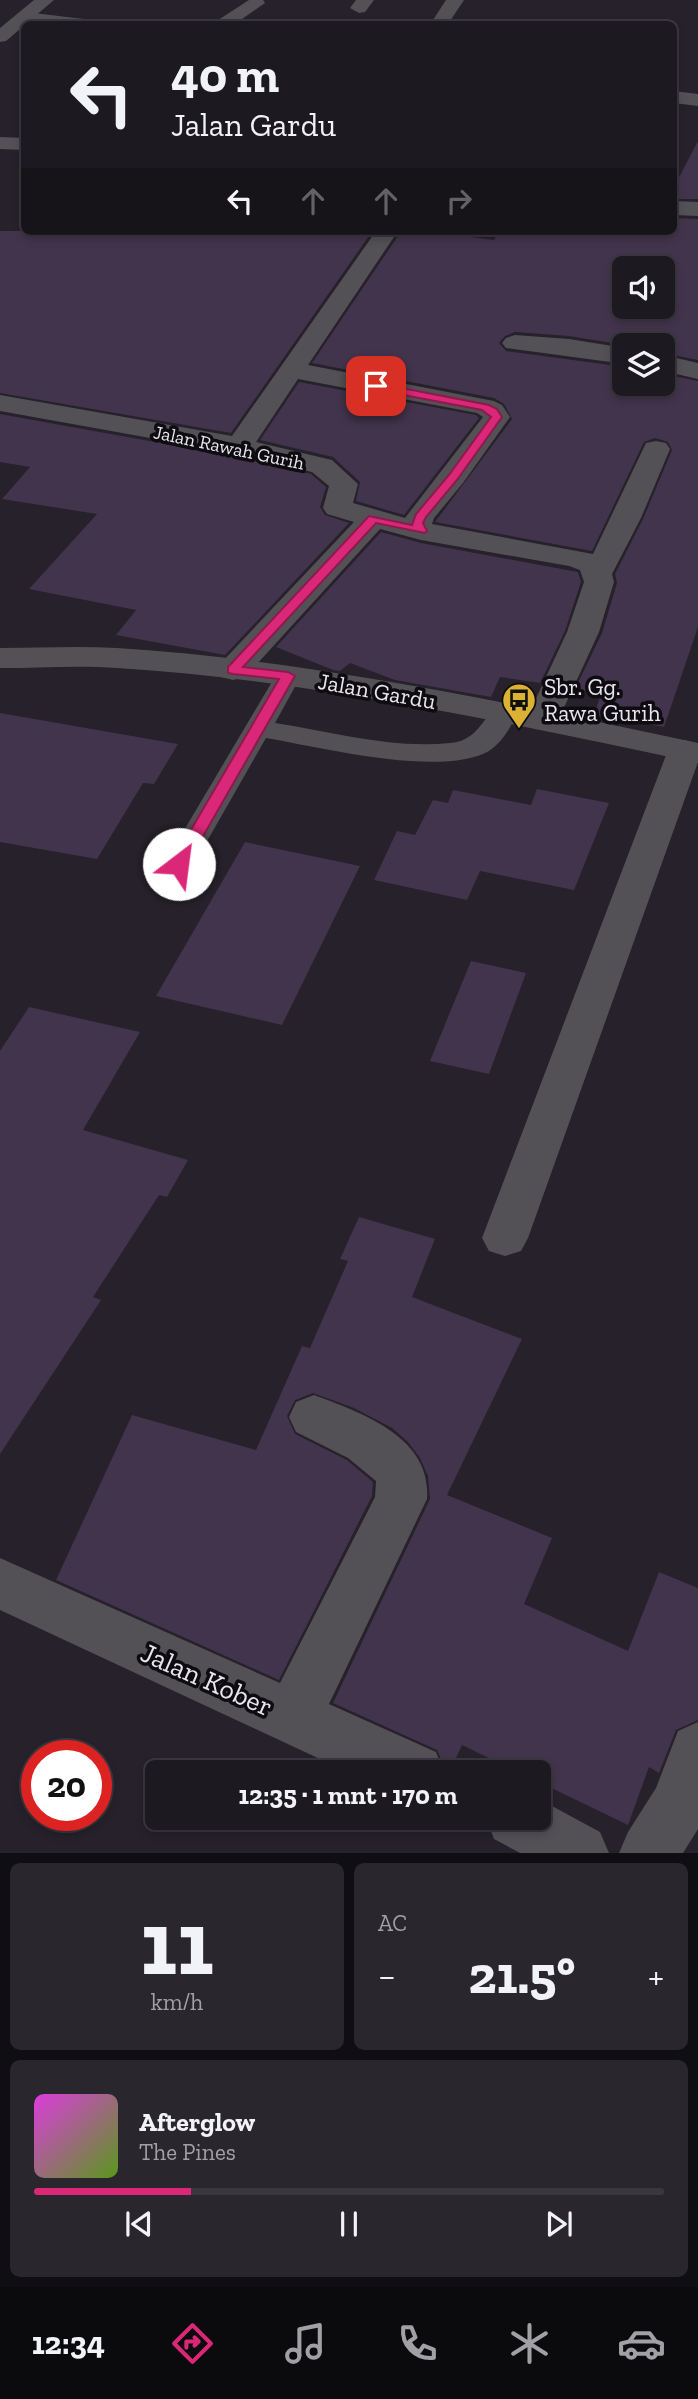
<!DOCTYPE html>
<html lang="id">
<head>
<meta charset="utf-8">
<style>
	:root { --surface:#1c1920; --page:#29262d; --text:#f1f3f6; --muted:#a0a0a5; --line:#3a383e; --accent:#db2777 }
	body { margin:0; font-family:"Zilla Slab",serif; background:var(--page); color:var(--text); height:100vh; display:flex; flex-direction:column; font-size:26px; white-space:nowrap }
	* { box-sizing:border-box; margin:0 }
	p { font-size:23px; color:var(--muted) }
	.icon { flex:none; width:38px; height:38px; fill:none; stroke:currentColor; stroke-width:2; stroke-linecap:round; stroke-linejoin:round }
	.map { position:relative; height:1853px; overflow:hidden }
	.sheet { display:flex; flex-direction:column; gap:10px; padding:10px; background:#0f0e12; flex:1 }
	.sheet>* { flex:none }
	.guide { position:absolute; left:21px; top:21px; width:656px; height:214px; border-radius:10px; box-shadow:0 4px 10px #0003,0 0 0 2px var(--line); background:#1c1920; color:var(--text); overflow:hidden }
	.fabs { position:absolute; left:612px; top:256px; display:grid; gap:14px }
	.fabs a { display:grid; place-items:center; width:63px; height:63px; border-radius:10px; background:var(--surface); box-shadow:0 4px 10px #0003,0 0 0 2px var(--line); font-size:35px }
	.speed { position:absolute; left:21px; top:1740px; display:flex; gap:14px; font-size:35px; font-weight:700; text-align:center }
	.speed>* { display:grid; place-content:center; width:91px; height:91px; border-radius:50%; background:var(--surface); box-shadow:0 4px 10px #0003,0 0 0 2px var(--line); line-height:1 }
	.speed .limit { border:10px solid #d22; background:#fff; color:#111 }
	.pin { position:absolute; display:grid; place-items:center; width:60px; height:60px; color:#fff; margin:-30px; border-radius:14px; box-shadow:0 4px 10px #0006 }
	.me { position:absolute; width:77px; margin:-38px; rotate:30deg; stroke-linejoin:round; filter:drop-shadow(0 0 5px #0008) }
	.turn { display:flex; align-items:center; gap:24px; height:147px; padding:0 35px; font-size:32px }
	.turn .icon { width:91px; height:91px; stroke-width:2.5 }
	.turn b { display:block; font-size:49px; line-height:60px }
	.lanes { display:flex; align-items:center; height:66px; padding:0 35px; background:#0003; justify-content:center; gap:35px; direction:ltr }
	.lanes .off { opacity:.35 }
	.big { font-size:52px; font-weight:700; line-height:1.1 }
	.sheet .tile { flex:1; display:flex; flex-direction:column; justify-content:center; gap:10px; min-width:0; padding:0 24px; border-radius:10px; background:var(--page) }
	.sheet .dial { align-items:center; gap:0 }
	.dial b { font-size:91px; line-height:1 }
	.song { display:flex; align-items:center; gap:21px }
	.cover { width:84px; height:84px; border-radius:10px; background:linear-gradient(135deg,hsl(300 70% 55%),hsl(90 70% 35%)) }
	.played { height:7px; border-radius:4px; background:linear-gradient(90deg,var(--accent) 25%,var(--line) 25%) }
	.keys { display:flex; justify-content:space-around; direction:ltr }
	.heat { display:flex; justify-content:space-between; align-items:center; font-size:38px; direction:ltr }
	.sheet .tiles { flex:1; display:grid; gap:10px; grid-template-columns:1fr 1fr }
	.tile:last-child { grid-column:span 2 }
	.trip { position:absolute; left:145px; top:1760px; width:406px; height:70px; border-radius:10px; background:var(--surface); box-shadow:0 4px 10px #0003,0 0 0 2px var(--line); font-weight:700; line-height:70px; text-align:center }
	.tabs { display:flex; height:112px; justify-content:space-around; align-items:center; background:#0b0a0d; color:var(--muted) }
	.tabs .icon { width:49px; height:49px }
	.tabs .current { color:var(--accent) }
	.tabs b { font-size:32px; color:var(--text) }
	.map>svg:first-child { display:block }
</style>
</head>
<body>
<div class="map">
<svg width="698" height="1853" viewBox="0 0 698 1853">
	<rect width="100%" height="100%" fill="#26212a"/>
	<path fill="#42344c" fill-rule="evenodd" d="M698,141v58h-24v-12z
		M674,218l24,1v141l-35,-7v-8h-38l-56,-9 -54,-4 -10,4 -6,7 7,8 119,16v16h38v-9l35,7v246l-34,100 -70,-12 7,-21 -26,-5 27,-56 15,-50 -2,-9 28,-55 29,-69 -4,-8 -13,-4 -11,4 -52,109 -157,-29 77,-103 -8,-15 -10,-6 -182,-35 86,-127 14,1 4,-6h7l71,9 5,-9h175zM625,268h38v38h-38z
		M0,231h350l21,2 -140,200 -231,-40z
		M299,382l177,33 3,3 -75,97 -48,-14 4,-19 -27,-25 -73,-17z
		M0,414l238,43 73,17 15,13 -6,20 5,8 24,8 -124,132 -109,-20 20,-25 -107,-21 68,-75 -95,-15 28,-32 -30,-5z
		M381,532l40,11 157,29 3,10 -16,49 -25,52 -40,-6 -9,20 -96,-17 -45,-17 -10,8 -7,-1 -57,-23z
		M0,713l178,31 -24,40 -11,-1 -46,76 -97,-17z
		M537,789l72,14 -35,87 -94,-19 -13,29 -93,-20 23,-49 18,4 18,-35 15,3 5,-13 78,15z
		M245,842l115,24 -78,159 -126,-29z
		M471,961l55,12 -37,101 -59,-13z
		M29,1007l111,25 -57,98 105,30 -21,37 -8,-2 -66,102 8,3 -101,154v-403z
		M359,1217l76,22 -23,58 110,42 -75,156 105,43 -28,66 104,47 31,-79 39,16v132l-22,10 -17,43 -10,-6 -21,58 -89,-43v-9h-19l-58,-28 -12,26 -5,-3 -8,-18 -104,-47 97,-204 -2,-23 -8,-18 -12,-16 -16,-14 -38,-20 -41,-15 -18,7 -8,16 8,18 52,26 26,22 -1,14 -93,184 -223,-100 76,-165 124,35 46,-104 8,2 38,-87 -8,-2z"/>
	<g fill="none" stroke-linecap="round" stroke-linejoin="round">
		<path fill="#535155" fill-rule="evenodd" d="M288,668l9,2 4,6 -26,47c57,9 117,26 175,20 38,-3 32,-44 64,-36l4,6c-7,13 -16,30 -29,38 -47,27 -170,-4 -223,-13l-76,133 -11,3 -11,-3 -4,-7 115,-194z"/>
		<path fill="#535155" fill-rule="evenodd" d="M249,0h14l2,3 -30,21h-23z
			M356,0h18l-9,12 -6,1 -9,-5z
			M446,0h18l-16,24h-12l-3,-4z
			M25,12l59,7 9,5h-49l-25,-3 -3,-4 3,-4z
			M674,91l24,3v12l-24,-3z
			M0,137l24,1v12l-24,-1z
			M674,201l24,1v14l-24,-1z
			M376,231h22l-90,134 186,36 8,4 8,12 -47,66 -29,35 -2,6 161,30 53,-111 10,-2 10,2 4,6 -29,69 -29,56 2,8 -15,50 -44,95 -12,3 -12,-3 -5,-7 41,-88 17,-50 -4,-12 -11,-4 -148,-26 -41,-11 -135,148 -12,3 -12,-3 -4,-7 4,-7 133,-141 -27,-8 -4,-6 6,-22 -17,-14 -73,-18 -239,-43v-16l232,41zM298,379l179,34 6,4 -78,101 -52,-15 5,-19 -26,-24 -76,-18z
			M515,335l54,4 56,9v16l-119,-16 -4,-5 4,-5z
			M663,355l35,8v16l-35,-8z
			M685,740l13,4v18l-170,476 -7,13 -16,5 -16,-5 -7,-13 186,-488 5,-7z
			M314,1395c48,18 118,42 113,104l-98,205 107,48 8,21h-94l-350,-163v-52l280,125 95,-186 1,-16 -28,-23 -52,-26 -7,-15 7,-15z
			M698,1722v107l-15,24h-64l9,-21 28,-44 22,-57z
			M539,1799l61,33 9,21h-89l-26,-14 -8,-21h53z"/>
		<path fill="#535155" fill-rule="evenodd" d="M34,0h20l-48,41 -6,1v-14z
			M0,648c39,0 78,-2 117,0 193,12 392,55 581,95v20c-189,-40 -388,-83 -581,-95 -39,-3 -78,0 -117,0z"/>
	</g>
	<path fill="#db2777" stroke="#8e194d" stroke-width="2" d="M376,383l113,22 8,4 5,8 -45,63 -31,37 -3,6 4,8 -2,2 -49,-10 -133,144 45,5 7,4 -108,188 -8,5 -6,-2 -2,-3 108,-185 -46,-5 -5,-1v-6l141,-151 43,9 4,-11 33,-39 42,-58 -9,-7 -110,-21v-5z"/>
	<defs>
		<g id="bus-pin" transform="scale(1.75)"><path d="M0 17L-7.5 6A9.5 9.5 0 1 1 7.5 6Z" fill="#dbb233" stroke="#0e0c10"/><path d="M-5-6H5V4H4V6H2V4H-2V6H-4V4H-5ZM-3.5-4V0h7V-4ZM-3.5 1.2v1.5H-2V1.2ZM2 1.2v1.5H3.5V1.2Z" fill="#111"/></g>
	</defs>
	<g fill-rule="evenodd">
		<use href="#bus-pin" x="519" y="700"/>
	</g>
	<g text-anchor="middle" stroke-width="7" stroke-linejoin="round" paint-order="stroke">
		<g font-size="19" fill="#eae6ed" stroke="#0e0c10">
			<text transform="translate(229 447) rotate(12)" y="7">Jalan Rawah Gurih</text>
		</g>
		<g font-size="23" fill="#eae6ed" stroke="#0e0c10" text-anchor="start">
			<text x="544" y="695">Sbr. Gg.<tspan x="544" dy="26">Rawa Gurih</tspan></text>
		</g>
		<g font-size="23" fill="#eae6ed" stroke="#0e0c10">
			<text transform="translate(377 691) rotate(10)" y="8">Jalan Gardu</text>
		</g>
		<g font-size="28" fill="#eae6ed" stroke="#0e0c10">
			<text transform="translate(207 1679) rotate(24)" y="10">Jalan Kober</text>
		</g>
	</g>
</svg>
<div class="fabs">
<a><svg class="icon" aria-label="sound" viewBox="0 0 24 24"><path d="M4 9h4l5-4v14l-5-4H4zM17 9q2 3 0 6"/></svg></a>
<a><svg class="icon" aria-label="layers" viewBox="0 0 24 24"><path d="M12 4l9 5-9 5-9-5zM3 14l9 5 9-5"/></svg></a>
</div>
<div class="speed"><div class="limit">20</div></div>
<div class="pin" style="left:376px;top:386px;background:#d93025"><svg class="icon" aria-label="arrive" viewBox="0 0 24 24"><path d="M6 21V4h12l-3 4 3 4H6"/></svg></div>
<svg class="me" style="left:179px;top:864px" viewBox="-20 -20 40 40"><circle r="19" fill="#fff"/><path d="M0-13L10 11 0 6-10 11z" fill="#db2777"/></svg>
<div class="trip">12:35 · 1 mnt · 170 m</div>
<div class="guide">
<div class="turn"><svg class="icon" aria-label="left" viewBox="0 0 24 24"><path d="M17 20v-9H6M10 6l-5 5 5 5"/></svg><div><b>40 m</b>Jalan Gardu</div></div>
<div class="lanes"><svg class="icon" aria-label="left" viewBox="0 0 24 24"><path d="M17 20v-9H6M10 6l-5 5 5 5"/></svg><svg class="icon off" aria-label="ahead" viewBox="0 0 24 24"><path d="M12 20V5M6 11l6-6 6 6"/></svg><svg class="icon off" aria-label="ahead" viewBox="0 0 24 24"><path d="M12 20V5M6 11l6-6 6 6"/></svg><svg class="icon off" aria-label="right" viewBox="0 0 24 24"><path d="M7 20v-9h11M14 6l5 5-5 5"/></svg></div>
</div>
</div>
<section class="sheet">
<div class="tiles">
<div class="tile dial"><b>11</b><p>km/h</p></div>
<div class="tile"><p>AC</p>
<div class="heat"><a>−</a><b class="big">21.5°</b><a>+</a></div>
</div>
<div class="tile">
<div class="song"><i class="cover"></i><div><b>Afterglow</b><p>The Pines</p></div></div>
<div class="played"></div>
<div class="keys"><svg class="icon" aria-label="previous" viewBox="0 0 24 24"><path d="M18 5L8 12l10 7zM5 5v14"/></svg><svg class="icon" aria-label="pause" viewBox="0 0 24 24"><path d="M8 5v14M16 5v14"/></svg><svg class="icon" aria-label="next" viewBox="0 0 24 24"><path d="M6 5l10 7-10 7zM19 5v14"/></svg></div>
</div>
</div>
</section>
<nav class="tabs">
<b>12:34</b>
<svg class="icon current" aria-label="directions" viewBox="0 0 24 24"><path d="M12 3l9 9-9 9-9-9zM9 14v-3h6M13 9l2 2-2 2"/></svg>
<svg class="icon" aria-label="music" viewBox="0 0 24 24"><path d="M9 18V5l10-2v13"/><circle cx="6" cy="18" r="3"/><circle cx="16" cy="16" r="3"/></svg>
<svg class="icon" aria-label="phone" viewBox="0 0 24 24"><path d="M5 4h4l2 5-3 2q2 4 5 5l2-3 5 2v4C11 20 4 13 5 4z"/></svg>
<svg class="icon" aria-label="climate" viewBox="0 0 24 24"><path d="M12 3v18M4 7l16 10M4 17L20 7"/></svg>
<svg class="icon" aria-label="car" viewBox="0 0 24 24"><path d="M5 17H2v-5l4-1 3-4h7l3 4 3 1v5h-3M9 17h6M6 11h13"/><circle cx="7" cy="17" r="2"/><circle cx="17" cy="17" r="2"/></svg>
</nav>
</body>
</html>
